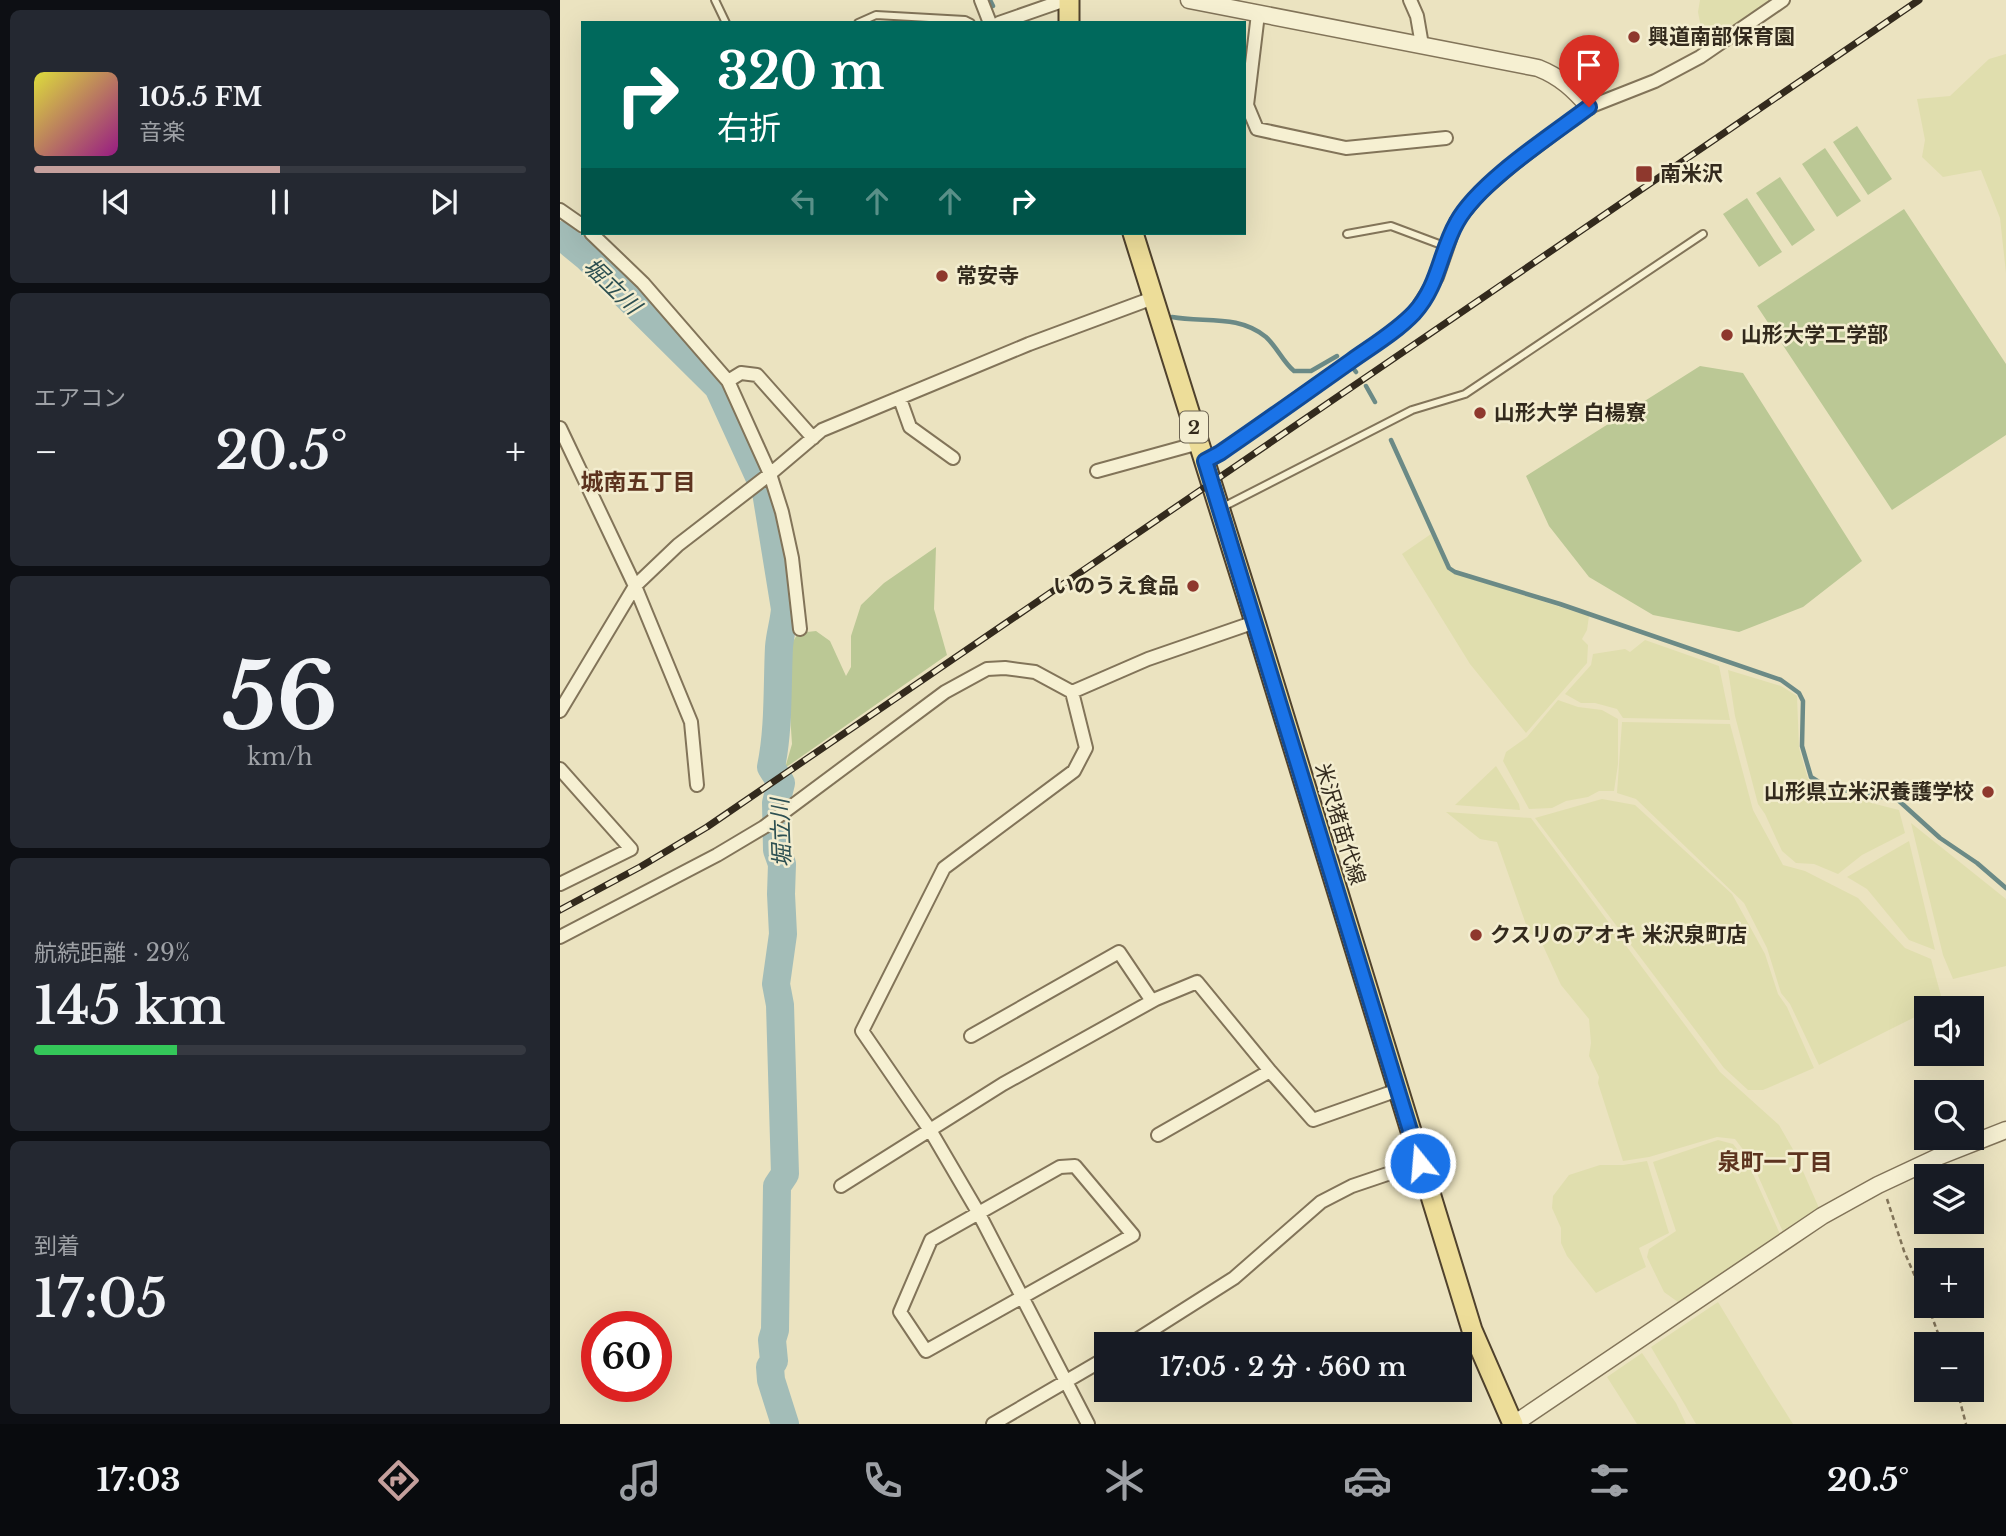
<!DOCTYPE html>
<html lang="ja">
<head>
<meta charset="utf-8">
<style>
	:root { --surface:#171b24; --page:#242831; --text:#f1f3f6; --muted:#9ea1a6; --line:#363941; --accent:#c49f9c }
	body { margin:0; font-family:"Libre Baskerville","Noto Sans JP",serif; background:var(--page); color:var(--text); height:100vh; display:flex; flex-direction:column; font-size:26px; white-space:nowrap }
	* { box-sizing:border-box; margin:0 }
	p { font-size:23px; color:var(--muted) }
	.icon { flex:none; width:38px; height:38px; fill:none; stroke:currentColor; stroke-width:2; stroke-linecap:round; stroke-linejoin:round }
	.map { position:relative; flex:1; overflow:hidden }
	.drawer { display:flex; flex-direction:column; gap:10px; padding:10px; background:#0d0f14; width:560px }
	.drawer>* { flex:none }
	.guide { position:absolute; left:21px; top:21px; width:665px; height:214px; border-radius:0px; box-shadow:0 7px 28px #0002; background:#00695c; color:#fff; overflow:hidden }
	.tools { position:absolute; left:1354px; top:996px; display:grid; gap:14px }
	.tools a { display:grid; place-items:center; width:70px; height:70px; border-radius:0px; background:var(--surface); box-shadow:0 7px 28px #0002; font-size:35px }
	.speed { position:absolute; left:21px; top:1311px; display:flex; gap:14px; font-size:35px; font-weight:700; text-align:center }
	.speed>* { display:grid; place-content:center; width:91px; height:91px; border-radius:50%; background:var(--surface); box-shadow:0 7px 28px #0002; line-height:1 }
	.speed .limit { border:10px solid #d22; background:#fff; color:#111 }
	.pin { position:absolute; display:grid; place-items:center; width:60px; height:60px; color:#fff; margin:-72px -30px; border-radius:50% 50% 50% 0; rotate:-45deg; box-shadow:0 0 7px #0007 }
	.pin .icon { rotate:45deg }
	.me { position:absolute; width:77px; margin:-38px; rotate:343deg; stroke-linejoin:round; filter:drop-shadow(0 0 5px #0008) }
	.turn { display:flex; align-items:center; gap:24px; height:147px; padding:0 21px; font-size:32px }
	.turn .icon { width:91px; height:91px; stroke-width:2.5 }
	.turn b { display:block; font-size:49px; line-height:60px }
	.lanes { display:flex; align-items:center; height:66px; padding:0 21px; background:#0003; justify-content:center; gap:35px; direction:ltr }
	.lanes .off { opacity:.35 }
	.big { font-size:52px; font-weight:600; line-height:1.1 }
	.drawer .tile { flex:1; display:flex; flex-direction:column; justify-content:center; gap:10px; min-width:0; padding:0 24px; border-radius:10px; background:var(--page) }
	.drawer .dial { align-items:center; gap:0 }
	.dial b { font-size:91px; line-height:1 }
	.song { display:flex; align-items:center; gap:21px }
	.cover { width:84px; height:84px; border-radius:10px; background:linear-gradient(135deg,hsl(60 70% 55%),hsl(310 70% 35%)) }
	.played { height:7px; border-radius:4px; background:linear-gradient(90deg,var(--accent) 50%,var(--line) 50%) }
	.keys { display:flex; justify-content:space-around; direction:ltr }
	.heat { display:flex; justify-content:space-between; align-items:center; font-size:38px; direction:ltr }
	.charge { height:10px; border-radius:5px; background:linear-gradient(90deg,#34c759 29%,var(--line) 0) }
	.trip { position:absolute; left:534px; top:1332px; width:378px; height:70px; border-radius:0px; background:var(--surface); box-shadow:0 7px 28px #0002; font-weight:600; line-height:70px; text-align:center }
	.tabs { display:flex; height:112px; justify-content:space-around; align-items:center; background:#090b0e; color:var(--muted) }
	.tabs .icon { width:49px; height:49px }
	.tabs .on { color:var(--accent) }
	.tabs b { font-size:32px; color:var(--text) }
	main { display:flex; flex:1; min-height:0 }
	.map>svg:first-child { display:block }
</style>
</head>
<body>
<main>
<section class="drawer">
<div class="tile">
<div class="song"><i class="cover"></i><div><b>105.5 FM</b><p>音楽</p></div></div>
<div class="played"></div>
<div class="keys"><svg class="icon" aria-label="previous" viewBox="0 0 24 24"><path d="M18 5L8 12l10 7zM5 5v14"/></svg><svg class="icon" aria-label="pause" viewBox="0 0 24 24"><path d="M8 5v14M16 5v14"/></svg><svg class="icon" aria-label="next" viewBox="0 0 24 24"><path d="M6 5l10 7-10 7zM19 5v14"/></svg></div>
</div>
<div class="tile"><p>エアコン</p>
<div class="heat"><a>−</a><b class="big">20.5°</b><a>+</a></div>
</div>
<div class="tile dial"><b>56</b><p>km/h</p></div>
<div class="tile"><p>航続距離 · 29%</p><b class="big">145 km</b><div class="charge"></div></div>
<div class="tile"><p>到着</p><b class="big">17:05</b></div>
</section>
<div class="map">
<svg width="1446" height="1424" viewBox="0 0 1446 1424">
	<rect width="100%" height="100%" fill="#ebe3c0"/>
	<path fill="#e0deae" d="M1140,0h78l-74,43 -6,-31z
		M1446,54v219l-6,-55 -19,-48 -38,7 -21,-20 3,-17 -8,-41 33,-3 39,-37z
		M871,534l17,36 8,4 133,42 -2,14 -5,9 6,6 -1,18 -61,70 -56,-69 -68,-110z
		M1085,640l74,26 11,54 -107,-2 -6,-9 -22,-6h-14l-16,-9 26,-29 2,-11 32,-5 5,3z
		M1168,670l53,16 16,10 2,52 9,31 16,12 75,19 6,23 -43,22 -24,19 -24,-10 -18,-1 -14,-12 -17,-37 -7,-10 -23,-88z
		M998,700l20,7 24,3 16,9v45l-4,27h-15l-11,6 -22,4 -14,7 -23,1 -26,-48 3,-9 21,-15z
		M1062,722l108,2 23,86 30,55 22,6 53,27 47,50 26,11 12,44 -10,5h-6v3l-108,54 -29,-61 -9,-11 -14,-45 -23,-45 -108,-104 -19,-6z
		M936,766l23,38 1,6 -65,-5z
		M1042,799l33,6 97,89 33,60 13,40 9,13 27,61 -51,22h-15l-24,-22 -189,-250z
		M886,812l85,6 189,254 59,53 16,28 24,55 -36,24 -32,-72 -16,-21 -18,-2 -68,20 -26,4 -25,-78 1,-6 -10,-21 2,-13 -2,-24 -28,-34 -21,-46 -11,-6 -32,-91 -17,-3z
		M1351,823l95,76v67l-53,13 -10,-24z
		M1349,841l26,109 -26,-10 -42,-51 -20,-12z
		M1158,1140l15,4 15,19 32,71 -102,68 -14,-10 -17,-35 2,-8 27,-18 -23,-69z
		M1087,1161l22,72 -30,15 7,19 -50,26 -29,-37 -6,-13v-15l-9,-20 1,-12 16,-21 31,-10h23z
		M1158,1302l49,81 26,41h-97l-45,-77z
		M1082,1353l34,50 10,21h-49l-30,-47z"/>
	<path fill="#bbc895" d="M1297,126l35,53 -24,16 -35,-53z
		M1265,148l36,53 -24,16 -35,-53z
		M1220,177l35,53 -23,16 -36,-53z
		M1187,198l35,54 -23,15 -36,-53z
		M1344,209l102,155v71l-114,75 -135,-204z
		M1140,366l43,7 119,188 -59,46 -64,25 -86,-17 -64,-38 -40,-51 -23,-50z
		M376,547l-2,62 13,46 -162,113 7,-24 -6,-90 12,-21 18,-2 14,10 16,35 5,-9v-31l10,-31 23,-22z"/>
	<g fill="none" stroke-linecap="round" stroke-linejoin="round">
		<path stroke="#6b8a86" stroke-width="4.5" d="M430,0l3,6
			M612,317c32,6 66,-3 94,20 11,10 17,25 28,34h17l26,-15
			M793,368l3,4
			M806,386l9,16
			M831,440l58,128 6,4 105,32 221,76 18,13 4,8 -1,45 9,31 16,10 71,13 42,38 37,25 29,25"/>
		<path stroke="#a3bdb8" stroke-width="28" d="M0,235l28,23 130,129 48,105 19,117c-1,13 -5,25 -6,38 -2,41 0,81 -8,120l10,16 -5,20 1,47 5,14 -1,30 2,40 -7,50 4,21 5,169 -8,12 -2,144 -3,10 2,21 -4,6 1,13 14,44"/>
		<g stroke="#827459" stroke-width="10">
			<path id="service" d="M155,0l11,23
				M298,23l18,-8 89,5 6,3
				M787,234l44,-8 56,21
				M661,508l191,-98 53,-16 238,-160"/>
		</g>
		<g stroke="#827459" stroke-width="16">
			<path id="minor" d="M421,0l9,23
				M850,0l7,16 5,29
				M698,14l-11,91 10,24 89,19 100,-10
				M439,23l66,-23
				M0,210l23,16
				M31,233l52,50 85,98 42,93 12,38 10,46 8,71
				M168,381l13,-8 16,2 56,63
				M340,399l10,28 43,31
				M0,428l75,158 56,136 6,63
				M645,462l15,-9 176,-124 19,-17 22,-35 19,-55 24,-29 36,-31 73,-55 66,-26 45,-24 83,-57
				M537,471l102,-28
				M512,692l76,-33 107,-37
				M0,711l75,-125 43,-41 92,-71 52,-44 207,-86 124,-46
				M0,769l71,80 -71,35
				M0,937l157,-82 47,-28 181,-135 42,-23 18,-1 30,4 37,20 14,56 -12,23 -130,97 -82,163 68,99 48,82 110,212
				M411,1036l148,-84 33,49
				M710,1071l43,49 85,-30
				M515,1166l58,69 -207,116 -26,-39 31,-72 129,-73z
				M281,1186l162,-102 153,-85 41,-17 73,89 -112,64
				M570,1344l104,-66 87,-76 31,-16 68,-23
				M433,1424l113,-66"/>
		</g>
		<g stroke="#827459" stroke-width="19">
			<path id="tertiary" d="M629,0l349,68c23,9 36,22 51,39
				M954,1424l308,-208 56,-31 62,-29 66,-26"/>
		</g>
		<g stroke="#50422d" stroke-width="23">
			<path id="primary" d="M509,23v-23
				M573,233l122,389 217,708 41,94"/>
		</g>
		<path stroke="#827459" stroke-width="2.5" stroke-dasharray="5 3.5" stroke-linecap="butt" d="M1327,1199l17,52 23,53
			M1368,1306l14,38
			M1397,1390l9,34"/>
		<use href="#service" stroke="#f6f0d2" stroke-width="6"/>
		<use href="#minor" stroke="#f6f0d2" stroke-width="12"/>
		<use href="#tertiary" stroke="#f6f0d2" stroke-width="16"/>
		<use href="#primary" stroke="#eddd99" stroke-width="19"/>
		<g stroke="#332a1d" stroke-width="7">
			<path id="rail" d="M0,910l80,-43 67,-40 1212,-827"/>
		</g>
		<use href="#rail" stroke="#f3edcf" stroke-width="4.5" stroke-dasharray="13" stroke-linecap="butt"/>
	</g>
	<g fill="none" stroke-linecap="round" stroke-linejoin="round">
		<g stroke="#114b97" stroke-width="18">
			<path id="route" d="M860,1163l-215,-702 15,-8c44,-30 87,-61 131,-92 21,-15 45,-29 63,-48 25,-27 26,-62 43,-91 22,-40 95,-87 132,-115"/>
		</g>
		<use href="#route" stroke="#1a73e8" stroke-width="12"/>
	</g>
	<g fill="#8e382d" stroke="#f3edcf" stroke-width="2.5">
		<circle cx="1074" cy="37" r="7"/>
		<rect x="1075" y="165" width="18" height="18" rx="3.5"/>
		<circle cx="382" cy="276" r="7"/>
		<circle cx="1167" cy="335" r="7"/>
		<circle cx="920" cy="413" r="7"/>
		<circle cx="633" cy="586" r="7"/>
		<circle cx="1428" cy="792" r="7"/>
		<circle cx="916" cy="935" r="7"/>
	</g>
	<g text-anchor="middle" stroke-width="5" stroke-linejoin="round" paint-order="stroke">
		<rect fill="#f3edcf" stroke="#6d6452" stroke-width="2" x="620" y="411.5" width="28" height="31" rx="5"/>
		<g font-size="19" font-weight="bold" fill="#332a1d">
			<text x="634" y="434">2</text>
		</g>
		<g font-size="21" font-weight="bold" fill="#332a1d" stroke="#f3edcf" text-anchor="start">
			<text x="1088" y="44">興道南部保育園</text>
			<text x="1100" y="181">南米沢</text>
			<text x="396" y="283">常安寺</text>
			<text x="1181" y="342">山形大学工学部</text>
			<text x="934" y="420">山形大学 白楊寮</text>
			<text x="619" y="593" text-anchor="end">いのうえ食品</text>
			<text x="1414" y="799" text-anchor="end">山形県立米沢養護学校</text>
			<text x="930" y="942">クスリのアオキ 米沢泉町店</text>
		</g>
		<g font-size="21" fill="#332a1d" stroke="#f3edcf">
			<text transform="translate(780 824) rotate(73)" y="7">米沢猪苗代線</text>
		</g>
		<g font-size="23" font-style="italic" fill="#2d5052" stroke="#f3edcf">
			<text transform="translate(52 286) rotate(44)" y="8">堀立川</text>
			<text transform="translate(221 833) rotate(-92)" y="8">堀立川</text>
		</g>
		<g font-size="23" font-weight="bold" fill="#5d331f" stroke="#f3edcf">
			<text x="78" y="490">城南五丁目</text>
			<text x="1215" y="1170">泉町一丁目</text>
		</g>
	</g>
</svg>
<div class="tools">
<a><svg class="icon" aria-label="sound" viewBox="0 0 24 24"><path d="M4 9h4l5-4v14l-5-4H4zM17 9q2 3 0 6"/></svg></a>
<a><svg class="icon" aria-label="search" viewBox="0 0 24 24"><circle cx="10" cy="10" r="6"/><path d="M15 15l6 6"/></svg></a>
<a><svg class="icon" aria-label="layers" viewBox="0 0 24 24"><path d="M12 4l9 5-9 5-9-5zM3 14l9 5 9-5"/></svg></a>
<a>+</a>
<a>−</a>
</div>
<div class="speed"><div class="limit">60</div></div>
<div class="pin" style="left:1029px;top:107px;background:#d93025"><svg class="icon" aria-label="arrive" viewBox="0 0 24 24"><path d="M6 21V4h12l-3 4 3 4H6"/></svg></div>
<svg class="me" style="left:860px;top:1163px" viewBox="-20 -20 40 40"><circle r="17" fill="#1a73e8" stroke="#fff" stroke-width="3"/><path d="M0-11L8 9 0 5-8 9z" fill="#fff"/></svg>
<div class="trip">17:05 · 2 分 · 560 m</div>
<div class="guide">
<div class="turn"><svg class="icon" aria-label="right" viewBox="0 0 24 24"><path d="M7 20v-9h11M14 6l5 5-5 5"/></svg><div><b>320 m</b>右折</div></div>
<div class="lanes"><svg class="icon off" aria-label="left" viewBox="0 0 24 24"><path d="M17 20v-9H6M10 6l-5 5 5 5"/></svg><svg class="icon off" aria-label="ahead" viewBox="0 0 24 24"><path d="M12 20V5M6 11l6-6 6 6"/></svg><svg class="icon off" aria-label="ahead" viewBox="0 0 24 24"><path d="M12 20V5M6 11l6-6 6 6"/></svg><svg class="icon" aria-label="right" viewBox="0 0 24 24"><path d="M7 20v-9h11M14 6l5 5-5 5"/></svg></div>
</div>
</div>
</main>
<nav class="tabs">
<b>17:03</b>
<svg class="icon on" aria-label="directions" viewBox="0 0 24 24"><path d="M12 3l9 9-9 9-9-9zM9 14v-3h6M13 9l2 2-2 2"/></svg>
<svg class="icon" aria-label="music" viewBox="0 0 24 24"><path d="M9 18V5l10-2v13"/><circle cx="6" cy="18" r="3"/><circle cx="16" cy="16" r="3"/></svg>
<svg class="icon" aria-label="phone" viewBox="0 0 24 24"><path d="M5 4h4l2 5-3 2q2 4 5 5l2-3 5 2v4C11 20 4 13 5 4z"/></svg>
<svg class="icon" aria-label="climate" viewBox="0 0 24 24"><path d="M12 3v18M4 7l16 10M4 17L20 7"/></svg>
<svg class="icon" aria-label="car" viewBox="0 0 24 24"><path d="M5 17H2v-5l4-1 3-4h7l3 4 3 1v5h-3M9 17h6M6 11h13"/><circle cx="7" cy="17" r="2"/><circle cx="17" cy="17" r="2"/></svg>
<svg class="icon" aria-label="filters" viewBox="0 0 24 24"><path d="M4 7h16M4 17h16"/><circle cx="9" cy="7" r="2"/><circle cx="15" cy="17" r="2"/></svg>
<b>20.5°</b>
</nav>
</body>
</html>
